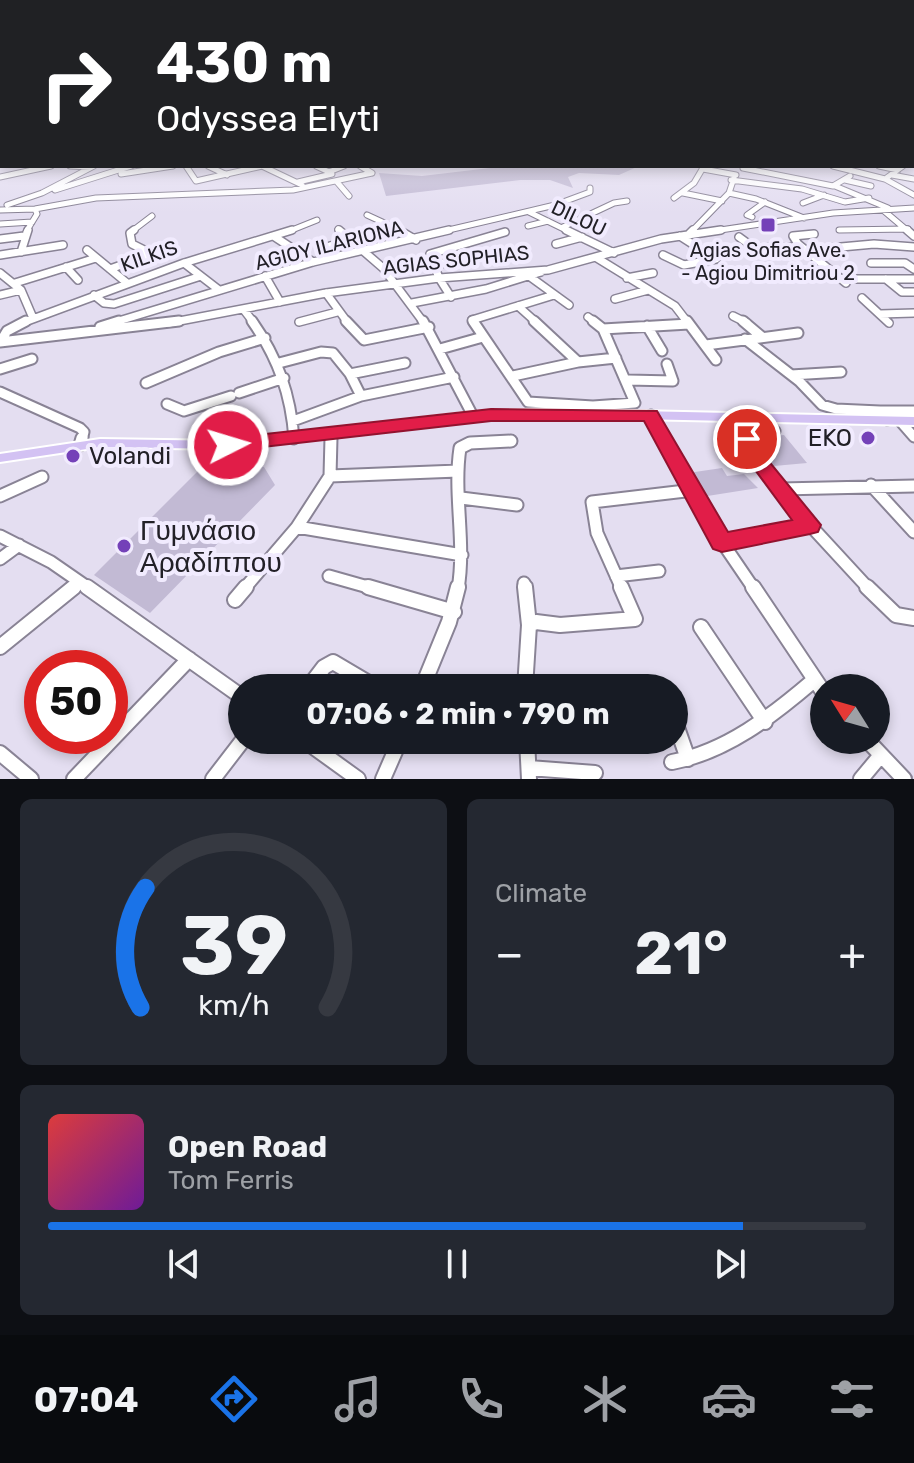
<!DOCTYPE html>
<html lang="en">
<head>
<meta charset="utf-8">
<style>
	:root { --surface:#171b24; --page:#242831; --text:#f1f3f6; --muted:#9ea1a6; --line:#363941; --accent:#1a73e8 }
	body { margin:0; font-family:Rubik,sans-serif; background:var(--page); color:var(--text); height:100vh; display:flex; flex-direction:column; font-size:30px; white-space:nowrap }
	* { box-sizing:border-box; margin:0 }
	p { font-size:26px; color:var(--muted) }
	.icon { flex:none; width:44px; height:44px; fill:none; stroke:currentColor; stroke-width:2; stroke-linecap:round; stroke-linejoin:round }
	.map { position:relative; height:779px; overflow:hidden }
	.details { display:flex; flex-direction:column; gap:20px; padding:20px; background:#0d0f14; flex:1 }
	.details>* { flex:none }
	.banner { position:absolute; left:0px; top:0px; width:914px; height:168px; box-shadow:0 4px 12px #0003; background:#202124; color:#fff; overflow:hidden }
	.needle { width:52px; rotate:307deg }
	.fabs { position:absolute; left:810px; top:674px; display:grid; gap:16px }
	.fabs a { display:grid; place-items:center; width:80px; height:80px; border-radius:50%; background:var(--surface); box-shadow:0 4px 12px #0003; font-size:40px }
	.speed { position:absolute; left:24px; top:650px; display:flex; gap:16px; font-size:40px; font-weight:700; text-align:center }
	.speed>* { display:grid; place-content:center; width:104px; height:104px; border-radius:50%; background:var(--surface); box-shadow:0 4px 12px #0003; line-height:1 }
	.speed .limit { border:12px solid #d22; background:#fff; color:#111 }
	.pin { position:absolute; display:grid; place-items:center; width:68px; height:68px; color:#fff; margin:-34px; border:4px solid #fff; border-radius:50%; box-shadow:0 2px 8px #0007 }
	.me { position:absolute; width:88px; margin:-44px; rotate:85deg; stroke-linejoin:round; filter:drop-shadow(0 0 6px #0008) }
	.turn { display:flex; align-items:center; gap:28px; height:168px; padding:0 24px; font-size:36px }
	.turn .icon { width:104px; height:104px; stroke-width:2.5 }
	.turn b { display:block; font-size:56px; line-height:68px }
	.big { font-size:60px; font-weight:700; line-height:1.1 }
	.details .widget { flex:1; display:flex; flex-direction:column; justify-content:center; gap:12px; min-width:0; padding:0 28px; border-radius:12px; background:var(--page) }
	.details .dial { align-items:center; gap:0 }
	.dial svg { height:208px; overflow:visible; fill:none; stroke:var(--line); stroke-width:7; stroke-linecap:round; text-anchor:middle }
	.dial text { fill:var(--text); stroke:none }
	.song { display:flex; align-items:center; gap:24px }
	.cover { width:96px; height:96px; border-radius:12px; background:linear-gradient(135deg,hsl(0 70% 55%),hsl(280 70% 35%)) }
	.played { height:8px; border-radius:4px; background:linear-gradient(90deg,var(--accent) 85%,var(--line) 85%) }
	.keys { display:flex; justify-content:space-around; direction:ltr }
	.heat { display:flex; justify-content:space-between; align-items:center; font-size:44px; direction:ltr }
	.details .tiles { flex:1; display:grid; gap:20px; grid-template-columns:1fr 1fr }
	.widget:last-child { grid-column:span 2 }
	.trip { position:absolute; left:228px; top:674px; width:460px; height:80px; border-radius:40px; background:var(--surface); box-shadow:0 4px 12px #0003; font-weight:700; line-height:80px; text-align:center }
	.tabs { display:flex; height:128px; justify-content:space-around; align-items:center; background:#090b0e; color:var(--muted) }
	.tabs .icon { width:56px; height:56px }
	.tabs .active { color:var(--accent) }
	.tabs b { font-size:36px; color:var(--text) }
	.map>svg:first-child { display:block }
</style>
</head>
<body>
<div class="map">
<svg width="914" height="779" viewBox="0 0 914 779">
	<rect width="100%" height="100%" fill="#e4def1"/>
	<path fill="#c2bad4" d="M507,166h132l-20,9 -40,-2 -11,4 5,11 -23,-8h-30l-134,16 -7,-23 43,3z
		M784,435l23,28 -44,4 -15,-23 10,-7z
		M264,467l11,18 -125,128 -56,-38 107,-107z
		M722,468l5,8 17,-2 14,14 -57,9 -13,-24z"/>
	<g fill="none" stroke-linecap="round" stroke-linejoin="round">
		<g stroke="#898395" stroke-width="7">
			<path id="minor-far4" d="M70,166l21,1
				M186,166l10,15 66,-15
				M208,166l19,9
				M262,166l40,19
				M316,166l13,6
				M360,166l12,7
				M833,166l52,13 29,16
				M879,166l19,4
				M743,168l90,18 17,-10
				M703,169l33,6
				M121,174l52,-8
				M892,175l22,4
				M0,177l51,-11
				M885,179l18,-13
				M731,180l71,9 43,13 24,-4
				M845,180l26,6
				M298,182l34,-8 -3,-2 15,-6
				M337,182l12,14
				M835,186l53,22
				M55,190l76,-24
				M683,193l39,8
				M729,193l27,6 48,19
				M674,198l20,-15 10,-17
				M803,203l21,-8
				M7,205l35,-12 52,-27
				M0,210l35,-1 61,-11 197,-8 79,-17
				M883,210l26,22
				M529,212l41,20
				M367,215l37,17
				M752,217l-5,-2 18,-13
				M0,224l32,-2
				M528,226l20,-5
				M563,227l51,-24 13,-2
				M338,229l4,3
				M839,230l69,-1
				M26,232l11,-18 -2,-5
				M131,232l21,-16
				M287,232l30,-12
				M440,232l115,-27 35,-13v-4
				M691,232l38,-39 5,-15
				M707,232l126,-19 81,-5"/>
		</g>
		<g stroke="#898395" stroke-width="10">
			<path id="minor-far3" d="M339,230l44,38 41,55
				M399,230l17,10
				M566,230l48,23
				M907,230l7,6
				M814,234l-21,2 5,8 48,39
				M688,235l5,-5
				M275,237l38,25
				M739,237l15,11 47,-1
				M0,239l24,-3
				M556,244l26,-7
				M330,246l24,-6
				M830,248l44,-4 40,3
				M87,250l40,33
				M21,252l7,-22
				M0,255l63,-10
				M663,255l21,10 32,-6 -36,-23
				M277,258l23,-6
				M597,258l78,48 13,17
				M184,263l35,27
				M871,263h34l9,6
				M433,265l72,-12
				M66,267l12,13
				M110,269l42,-15 -20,-10 -2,-11 4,-3
				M0,273l21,17 12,28
				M265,276l15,26
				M529,276l40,29
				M627,278l26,-5
				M841,279h73
				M886,279l16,13h12
				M15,283l81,-25
				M326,293l22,30
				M0,295l21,-5
				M94,295l10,8 10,1 87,-28
				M451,297l-12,-19 -9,-24 75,-22
				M862,298l27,25
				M615,299l33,-9
				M412,303l74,-14 55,-17
				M518,306l19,17
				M244,310l10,13
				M880,314l34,-1
				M733,316l14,7
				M588,317l8,6
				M299,322l38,-10
				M22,323l162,-60 108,-33
				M112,323l201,-61 136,-32
				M169,323l157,-30 113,-15 109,-8 113,-31 60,-9
				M474,323l-2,-3 82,-25"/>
		</g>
		<g stroke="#898395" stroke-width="13">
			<path id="minor-far2" d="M252,321c26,37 39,74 42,118
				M346,321l18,19 65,-13
				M423,321l50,95
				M473,321l55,81 65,4 42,-3 -32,-74 -10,-8
				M534,321l44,41
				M687,321l29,39
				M743,321l19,16
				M647,326l15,25
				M100,327l19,-6
				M603,329l86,-5
				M745,339l54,42 23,24 14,4 44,2 7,9
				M1,341l6,-10 19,-10
				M0,342l179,-21
				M706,345l92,-12
				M440,349l43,-12
				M279,363l42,-11 12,1 17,21 11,22
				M0,369l32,-10
				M350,374l55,-11
				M791,375l50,-3
				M513,376l65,-14 38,-4
				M628,380l45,1 -6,-17
				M146,383l73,-31 46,-14
				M0,392l80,36 4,4 -2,8
				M239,393l45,-15
				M167,404l17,7 47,-15
				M880,411h34
				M651,415l14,25
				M293,421l68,-25 93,-19
				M900,421l14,16
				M331,440v-6
				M747,440l28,-9"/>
		</g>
		<g stroke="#898395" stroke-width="15">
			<path id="minor-far1" d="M664,438l58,104 32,47
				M748,438l-2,6 5,8 59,73 59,64
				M80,445l2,-7
				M330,476l128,-5
				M871,485l43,47
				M781,489l133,-3
				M0,496l42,-19
				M461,498l56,7
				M297,527l165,28
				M0,536l51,26 39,27
				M722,542l88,-17
				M0,559l19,-14
				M329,576l46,13
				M616,576l43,-5
				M524,583l1,6
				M71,589l8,-6
				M244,589l53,-62 33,-51 1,-38
				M458,589c8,-47 -5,-94 2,-141l10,-5 41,-2
				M622,589l-25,-56 -5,-31 102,-12"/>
		</g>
		<g stroke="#898395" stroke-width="18">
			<path id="minor" d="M87,587l155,110
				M368,587l86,25
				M525,587l4,38 -4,63
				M753,587l71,106
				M867,587l29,28 18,3
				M235,600l11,-13
				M529,625l7,-3 24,3 75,-6 -14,-32
				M701,627l64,95
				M0,647l74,-60
				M308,688l16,-21 9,-5 44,26
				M422,688l27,-66 9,-35
				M674,719l14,40
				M304,740l54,39
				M527,740l2,39
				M867,740l37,39
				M0,753l31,26
				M672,762c54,-10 100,-46 141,-81
				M529,768l66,5
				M74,779l115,-120
				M213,779l30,-39
				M383,779l17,-39
				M861,779l20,-24"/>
		</g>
		<g stroke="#fff" stroke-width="4">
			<path id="major" d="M546,409l368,8v8l-368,-8 -73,3 -245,29 -128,-2 -100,15v-8l100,-15 128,2 245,-29z"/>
		</g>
		<use href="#minor-far4" stroke="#fff" stroke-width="5"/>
		<use href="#minor-far3" stroke="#fff" stroke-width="7"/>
		<use href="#minor-far2" stroke="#fff" stroke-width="9"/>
		<use href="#minor-far1" stroke="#fff" stroke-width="11"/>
		<use href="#minor" stroke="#fff" stroke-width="14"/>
		<use href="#major" fill="#d3c2f3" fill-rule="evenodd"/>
	</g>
	<linearGradient id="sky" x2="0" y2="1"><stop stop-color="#84a1cb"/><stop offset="0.49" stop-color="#f3f0f9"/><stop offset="1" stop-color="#f3f0f9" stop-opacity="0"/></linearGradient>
	<rect width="914" height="213" fill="url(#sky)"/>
	<path fill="#e11d48" stroke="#92132f" stroke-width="2" d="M491,409l166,2 71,121 64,-12 -56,-76 4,-10h14l4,14 63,77 -3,7 -8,2 -88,18 -9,-3 -69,-128h-153l-263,30 -10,-6 10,-7z"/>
	<g fill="#7441b8" stroke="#f1ebfe" stroke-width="3">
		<rect x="760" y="217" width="16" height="16" rx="4"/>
		<circle cx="868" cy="438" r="8"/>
		<circle cx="73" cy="456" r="8"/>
		<circle cx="124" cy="546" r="8"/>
	</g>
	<g text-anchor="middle" stroke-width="8" stroke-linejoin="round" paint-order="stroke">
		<g font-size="20" fill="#222027" stroke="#f1ebfe">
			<text transform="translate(579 218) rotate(25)" y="7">DILOU</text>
			<text transform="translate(329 245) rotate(-14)" y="7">AGIOY ILARIONA</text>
			<text transform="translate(149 256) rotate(-19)" y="7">KILKIS</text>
			<text transform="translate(456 260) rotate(-6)" y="7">AGIAS SOPHIAS</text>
		</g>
		<g font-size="20" fill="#222027" stroke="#f1ebfe">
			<text x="768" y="257">Agias Sofias Ave.<tspan x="768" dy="23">- Agiou Dimitriou 2</tspan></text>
		</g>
		<g font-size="24" fill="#222027" stroke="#f1ebfe" text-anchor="end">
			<text x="852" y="446">EKO</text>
			<text x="89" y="464" text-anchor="start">Volandi</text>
		</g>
		<g font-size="28" fill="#222027" stroke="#f1ebfe" text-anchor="start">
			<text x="140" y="540">Γυμνάσιο<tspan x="140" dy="32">Αραδίππου</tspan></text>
		</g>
	</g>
</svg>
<div class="fabs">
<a><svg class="needle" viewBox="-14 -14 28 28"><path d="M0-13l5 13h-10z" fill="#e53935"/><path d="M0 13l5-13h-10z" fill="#9ea1a6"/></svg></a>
</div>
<div class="speed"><div class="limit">50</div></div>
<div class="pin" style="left:747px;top:439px;background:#d93025"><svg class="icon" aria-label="arrive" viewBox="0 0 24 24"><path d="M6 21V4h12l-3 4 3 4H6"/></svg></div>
<svg class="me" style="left:228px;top:445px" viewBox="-20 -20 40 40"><circle r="17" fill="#e11d48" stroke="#fff" stroke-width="3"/><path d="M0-11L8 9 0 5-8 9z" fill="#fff"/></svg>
<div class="trip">07:06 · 2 min · 790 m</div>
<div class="banner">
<div class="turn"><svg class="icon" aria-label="right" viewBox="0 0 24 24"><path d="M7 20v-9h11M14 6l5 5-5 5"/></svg><div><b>430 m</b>Odyssea Elyti</div></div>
</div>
</div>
<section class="details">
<div class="tiles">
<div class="widget dial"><svg viewBox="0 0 100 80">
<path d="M14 69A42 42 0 1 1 86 69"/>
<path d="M14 69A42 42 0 0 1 16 23" stroke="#1a73e8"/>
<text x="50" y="56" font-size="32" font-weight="700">39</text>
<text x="50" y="72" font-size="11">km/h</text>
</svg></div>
<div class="widget"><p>Climate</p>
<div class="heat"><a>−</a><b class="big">21°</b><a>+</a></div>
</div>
<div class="widget">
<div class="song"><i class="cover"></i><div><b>Open Road</b><p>Tom Ferris</p></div></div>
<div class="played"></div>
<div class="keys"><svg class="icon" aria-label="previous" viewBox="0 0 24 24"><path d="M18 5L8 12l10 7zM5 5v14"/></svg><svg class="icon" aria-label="pause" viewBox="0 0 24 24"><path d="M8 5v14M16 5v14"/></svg><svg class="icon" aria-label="next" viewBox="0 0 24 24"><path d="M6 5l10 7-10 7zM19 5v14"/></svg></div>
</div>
</div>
</section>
<nav class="tabs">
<b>07:04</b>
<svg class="icon active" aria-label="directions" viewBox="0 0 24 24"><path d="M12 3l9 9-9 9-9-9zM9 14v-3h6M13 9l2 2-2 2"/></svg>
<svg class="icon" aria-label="music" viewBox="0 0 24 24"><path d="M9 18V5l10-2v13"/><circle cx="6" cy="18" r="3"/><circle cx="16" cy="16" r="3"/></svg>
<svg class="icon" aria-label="phone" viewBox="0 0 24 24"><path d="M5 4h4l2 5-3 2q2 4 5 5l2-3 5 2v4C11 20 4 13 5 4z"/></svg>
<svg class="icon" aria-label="climate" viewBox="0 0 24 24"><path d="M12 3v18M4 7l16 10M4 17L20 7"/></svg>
<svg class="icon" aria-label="car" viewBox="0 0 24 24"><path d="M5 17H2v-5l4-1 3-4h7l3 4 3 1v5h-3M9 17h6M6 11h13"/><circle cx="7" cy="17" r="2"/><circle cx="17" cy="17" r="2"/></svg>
<svg class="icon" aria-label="filters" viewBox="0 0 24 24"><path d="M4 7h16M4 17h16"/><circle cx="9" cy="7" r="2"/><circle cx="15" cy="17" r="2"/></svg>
</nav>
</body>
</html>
